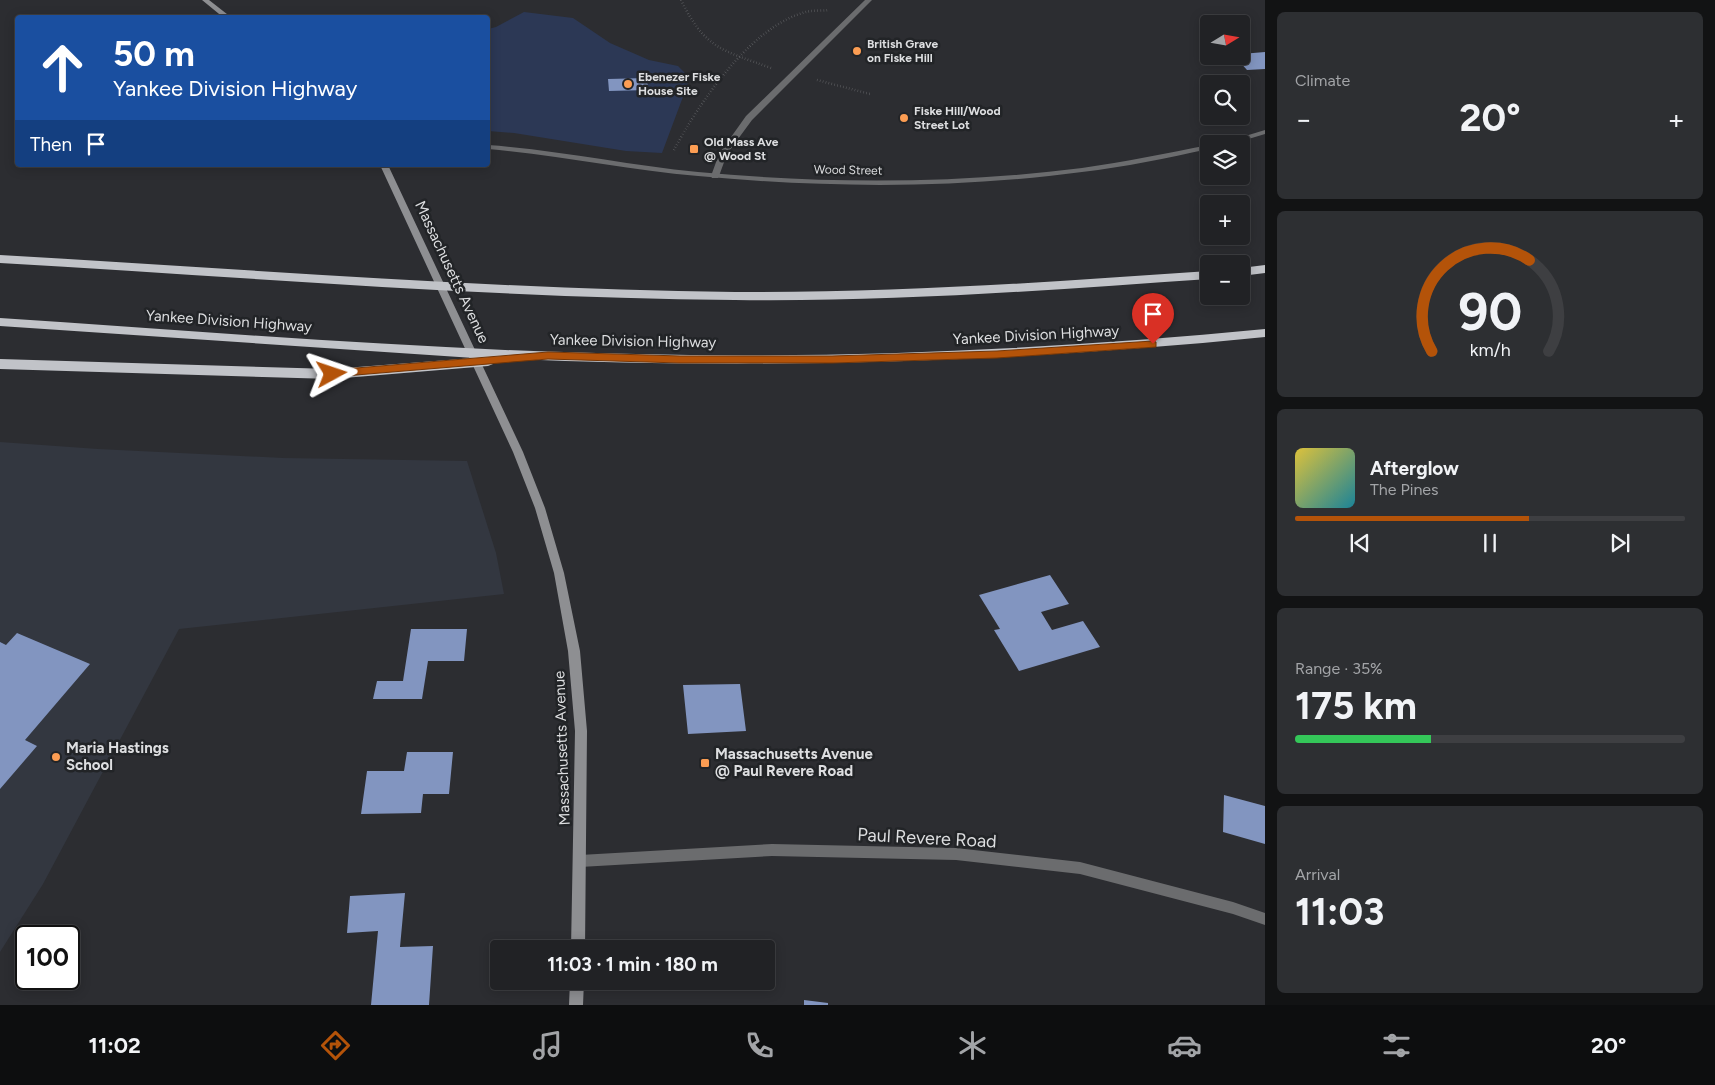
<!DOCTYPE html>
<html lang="en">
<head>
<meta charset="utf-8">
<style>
	:root { --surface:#212225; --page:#2d2f32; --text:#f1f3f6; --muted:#a2a4a7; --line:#3e3f42; --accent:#b45309 }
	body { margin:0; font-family:Figtree,sans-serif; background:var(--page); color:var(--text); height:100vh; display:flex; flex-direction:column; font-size:19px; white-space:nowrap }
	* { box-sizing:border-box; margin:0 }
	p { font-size:16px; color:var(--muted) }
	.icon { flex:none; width:28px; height:28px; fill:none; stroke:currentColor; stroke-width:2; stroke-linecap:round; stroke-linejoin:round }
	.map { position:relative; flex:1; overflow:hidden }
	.drawer { display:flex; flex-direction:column; gap:12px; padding:12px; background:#121314; width:450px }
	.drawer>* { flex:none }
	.banner { position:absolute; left:15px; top:15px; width:475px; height:152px; border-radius:5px; box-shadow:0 2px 12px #0003,0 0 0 1px var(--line); background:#1a4fa0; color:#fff; overflow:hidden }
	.needle { width:32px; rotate:79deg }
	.buttons { position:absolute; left:1200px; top:15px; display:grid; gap:10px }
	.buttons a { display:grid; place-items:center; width:50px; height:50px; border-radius:5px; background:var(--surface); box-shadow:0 2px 12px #0003,0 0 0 1px var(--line); font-size:25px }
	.speed { position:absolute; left:15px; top:925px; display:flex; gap:10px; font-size:25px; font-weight:700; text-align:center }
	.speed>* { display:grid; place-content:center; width:65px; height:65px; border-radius:50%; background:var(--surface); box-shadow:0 2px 12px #0003,0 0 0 1px var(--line); line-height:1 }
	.speed .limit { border:2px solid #111; border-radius:8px; background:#fff; color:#111 }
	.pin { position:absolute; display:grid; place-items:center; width:42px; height:42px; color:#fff; margin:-51px -21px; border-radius:50% 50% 50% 0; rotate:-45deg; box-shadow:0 0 5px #0007 }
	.pin .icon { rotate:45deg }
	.me { position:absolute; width:55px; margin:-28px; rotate:85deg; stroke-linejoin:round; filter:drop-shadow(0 0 4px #0008) }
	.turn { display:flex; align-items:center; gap:18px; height:105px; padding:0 15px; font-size:22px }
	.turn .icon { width:65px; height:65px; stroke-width:2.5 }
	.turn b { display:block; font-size:35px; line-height:42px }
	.then { display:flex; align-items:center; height:48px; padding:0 15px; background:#0003; gap:10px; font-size:19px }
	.big { font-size:38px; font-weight:700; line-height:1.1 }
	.drawer .tile { flex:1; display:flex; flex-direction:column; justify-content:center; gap:8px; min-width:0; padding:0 18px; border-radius:8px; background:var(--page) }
	.drawer .dial { align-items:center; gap:0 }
	.dial svg { height:130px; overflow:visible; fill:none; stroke:var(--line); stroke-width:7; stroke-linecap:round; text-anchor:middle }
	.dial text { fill:var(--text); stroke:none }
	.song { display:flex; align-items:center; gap:15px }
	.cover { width:60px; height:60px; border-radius:8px; background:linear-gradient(135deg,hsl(50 70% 55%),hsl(190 70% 35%)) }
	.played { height:5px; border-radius:2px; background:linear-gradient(90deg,var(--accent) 60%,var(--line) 60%) }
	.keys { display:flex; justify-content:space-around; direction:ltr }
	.heat { display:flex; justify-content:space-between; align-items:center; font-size:28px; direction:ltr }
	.charge { height:8px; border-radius:4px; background:linear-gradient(90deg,#34c759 35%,var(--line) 0) }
	.trip { position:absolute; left:490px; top:940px; width:285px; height:50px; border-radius:5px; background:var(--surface); box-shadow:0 2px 12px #0003,0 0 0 1px var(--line); font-weight:700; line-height:50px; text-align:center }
	.tabs { display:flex; height:80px; justify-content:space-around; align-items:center; background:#0d0e0f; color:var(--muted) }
	.tabs .icon { width:35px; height:35px }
	.tabs .selected { color:var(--accent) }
	.tabs b { font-size:22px; color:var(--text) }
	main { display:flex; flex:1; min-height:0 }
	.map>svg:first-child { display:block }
</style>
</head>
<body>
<main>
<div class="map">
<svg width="1265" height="1005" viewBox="0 0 1265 1005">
	<rect width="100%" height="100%" fill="#2c2d31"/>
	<path fill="#333740" d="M0,442l98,7 185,9 184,3 29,92 8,41 -325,35 -136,255 -43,68z"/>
	<path fill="#2c3855" d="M524,12l49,6 37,25 39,17 29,6 12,12 -28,75 -36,-2 -112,-18 -26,-2v-102l8,-2z"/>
	<path fill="#8295c0" d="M1265,52v17l-18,1 -8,-9 9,-1 -7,-6z
		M647,78l1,12 -39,1 -1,-12z
		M1050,575l19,29 -28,8 11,18 31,-9 17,26 -81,24 -25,-41 6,-1 -21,-34z
		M411,629h56l-3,32h-36l-6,38h-49l4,-18h26z
		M17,633l73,31 -65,76 12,6 -37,43v-147l6,3z
		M740,684l6,47 -58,3 -5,-49z
		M407,752h46l-4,42h-26l-2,19 -60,1 6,-43h37z
		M1224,795l41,11v38l-42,-12z
		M405,893l-5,54 33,-1 -4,59h-58l7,-74 -31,2 3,-37z
		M804,1000l24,3v2h-24z"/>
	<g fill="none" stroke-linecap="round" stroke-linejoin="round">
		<path stroke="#656669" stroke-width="2.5" stroke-dasharray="0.5 2.5" stroke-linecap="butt" d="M681,0c24,49 41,50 90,68
			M817,80l53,14
			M674,150c25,-47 77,-124 132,-138 7,-2 16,-1 23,-2"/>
		<path fill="#6b6c6e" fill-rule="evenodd" d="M865,0h7l-120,120 -25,34 -8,22 -1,2h-6l-1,-2 8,-22 27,-38z"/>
		<path fill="#6b6c6e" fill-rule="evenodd" d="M1265,130v4l-33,10h-13z
			M488,145c70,5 140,20 210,27 127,12 257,12 384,-4 43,-6 85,-15 127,-23v4c-42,9 -84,18 -127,23 -127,17 -257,16 -384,4 -70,-6 -140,-21 -210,-27z
			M772,844l184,4 124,14 153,40 32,11v12l-32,-11 -153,-40 -124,-14 -184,-4 -192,11 -4,-2 -2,-4 2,-4 4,-2z"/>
		<path fill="#8e8f92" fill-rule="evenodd" d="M202,0h7l23,18h-8z
			M380,165h8l135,287 22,56 19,65 16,78 7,80 -2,218h-14l4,-218 -7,-80 -14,-78 -19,-65 -22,-56z
			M570,981h14l-1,24h-14z"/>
		<path fill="#c1c3c8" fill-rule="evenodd" d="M0,255c245,14 490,34 735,37 158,1 316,-10 474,-21v8c-158,11 -316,23 -474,21 -245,-2 -490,-23 -735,-37z
			M1265,265v8l-24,3v-8z
			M0,318c212,14 423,32 636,36 210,5 420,-5 629,-25v8c-257,26 -514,33 -772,21l2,3 -2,3 -5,2 -156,13 -332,-10v-10l332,10 142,-11 -474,-32z"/>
	</g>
	<path fill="#b45309" stroke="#753606" d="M1153,341l3,1v5l-159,11 -165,5h-152l-132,-4 -216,18 -5,-3 5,-4 216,-18 132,4h152l165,-5z"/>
	<g fill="#fc9d53" stroke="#222427" stroke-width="2">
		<circle cx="857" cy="51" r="5"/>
		<circle cx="628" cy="84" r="5"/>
		<circle cx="904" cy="118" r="5"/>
		<rect x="689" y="144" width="10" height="10" rx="2.5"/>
		<circle cx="56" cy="757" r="5"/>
		<rect x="700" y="758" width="10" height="10" rx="2.5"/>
	</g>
	<g text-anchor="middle" stroke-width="5" stroke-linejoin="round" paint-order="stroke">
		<g font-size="12" font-weight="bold" fill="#dddee0" stroke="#222427" text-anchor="start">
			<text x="867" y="48">British Grave<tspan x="867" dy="14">on Fiske Hill</tspan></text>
			<text x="638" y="81">Ebenezer Fiske<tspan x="638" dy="14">House Site</tspan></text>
			<text x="914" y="115">Fiske Hill/Wood<tspan x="914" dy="14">Street Lot</tspan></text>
			<text x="704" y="146">Old Mass Ave<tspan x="704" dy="14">@ Wood St</tspan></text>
		</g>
		<g font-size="12" fill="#dddee0" stroke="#222427">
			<text transform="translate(848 170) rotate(1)" y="4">Wood Street</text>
		</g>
		<g font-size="15" fill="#dddee0" stroke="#222427">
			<text transform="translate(452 272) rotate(65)" y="5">Massachusetts Avenue</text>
			<text transform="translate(229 321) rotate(4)" y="5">Yankee Division Highway</text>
			<text transform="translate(1036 335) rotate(-3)" y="5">Yankee Division Highway</text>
			<text transform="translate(633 341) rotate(1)" y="5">Yankee Division Highway</text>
			<text transform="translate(562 748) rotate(-92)" y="5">Massachusetts Avenue</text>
		</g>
		<g font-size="15" font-weight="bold" fill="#dddee0" stroke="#222427" text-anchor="start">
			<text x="66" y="753">Maria Hastings<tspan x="66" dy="17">School</tspan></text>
			<text x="715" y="759">Massachusetts Avenue<tspan x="715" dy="17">@ Paul Revere Road</tspan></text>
		</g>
		<g font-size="18" fill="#dddee0" stroke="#222427">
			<text transform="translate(927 838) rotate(3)" y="6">Paul Revere Road</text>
		</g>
	</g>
</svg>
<div class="buttons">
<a><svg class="needle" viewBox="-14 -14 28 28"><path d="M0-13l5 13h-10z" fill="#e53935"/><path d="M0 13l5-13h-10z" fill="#a2a4a7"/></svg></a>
<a><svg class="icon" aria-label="search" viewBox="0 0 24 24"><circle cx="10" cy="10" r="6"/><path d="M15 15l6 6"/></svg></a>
<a><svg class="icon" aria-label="layers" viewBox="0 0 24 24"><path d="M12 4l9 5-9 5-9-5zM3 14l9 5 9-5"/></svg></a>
<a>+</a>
<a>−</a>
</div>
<div class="speed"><div class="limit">100</div></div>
<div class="pin" style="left:1153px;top:344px;background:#d93025"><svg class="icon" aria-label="arrive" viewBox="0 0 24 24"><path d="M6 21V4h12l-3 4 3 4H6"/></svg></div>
<svg class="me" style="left:332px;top:374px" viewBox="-20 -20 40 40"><path d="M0-17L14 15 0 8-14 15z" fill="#b45309" stroke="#fff" stroke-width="4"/></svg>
<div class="trip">11:03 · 1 min · 180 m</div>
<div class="banner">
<div class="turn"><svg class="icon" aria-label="ahead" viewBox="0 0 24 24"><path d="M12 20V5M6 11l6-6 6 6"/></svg><div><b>50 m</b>Yankee Division Highway</div></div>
<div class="then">Then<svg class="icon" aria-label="arrive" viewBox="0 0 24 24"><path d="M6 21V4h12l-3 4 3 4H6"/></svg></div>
</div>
</div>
<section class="drawer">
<div class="tile"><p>Climate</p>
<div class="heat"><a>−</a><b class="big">20°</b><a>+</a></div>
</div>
<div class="tile dial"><svg viewBox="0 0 100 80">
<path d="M14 69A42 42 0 1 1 86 69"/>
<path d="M14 69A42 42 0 0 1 74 13" stroke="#b45309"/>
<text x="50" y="56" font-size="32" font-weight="700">90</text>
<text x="50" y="72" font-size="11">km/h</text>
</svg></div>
<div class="tile">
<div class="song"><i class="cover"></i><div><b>Afterglow</b><p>The Pines</p></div></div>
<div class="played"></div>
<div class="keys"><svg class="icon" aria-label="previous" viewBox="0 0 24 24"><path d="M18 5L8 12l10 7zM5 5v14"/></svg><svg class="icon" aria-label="pause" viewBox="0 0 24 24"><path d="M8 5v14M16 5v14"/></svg><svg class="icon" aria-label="next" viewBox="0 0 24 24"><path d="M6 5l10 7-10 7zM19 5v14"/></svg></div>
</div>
<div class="tile"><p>Range · 35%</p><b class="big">175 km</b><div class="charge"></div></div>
<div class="tile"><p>Arrival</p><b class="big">11:03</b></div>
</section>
</main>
<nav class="tabs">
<b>11:02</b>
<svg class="icon selected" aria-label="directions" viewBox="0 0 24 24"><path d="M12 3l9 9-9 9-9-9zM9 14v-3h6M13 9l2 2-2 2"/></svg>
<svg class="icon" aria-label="music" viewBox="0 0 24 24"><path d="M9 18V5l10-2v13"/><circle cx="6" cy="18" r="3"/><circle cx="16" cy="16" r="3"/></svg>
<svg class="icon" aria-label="phone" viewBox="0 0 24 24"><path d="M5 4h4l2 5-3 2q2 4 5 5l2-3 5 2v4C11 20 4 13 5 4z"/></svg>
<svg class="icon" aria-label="climate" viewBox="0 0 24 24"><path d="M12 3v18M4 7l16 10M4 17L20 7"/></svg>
<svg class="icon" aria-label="car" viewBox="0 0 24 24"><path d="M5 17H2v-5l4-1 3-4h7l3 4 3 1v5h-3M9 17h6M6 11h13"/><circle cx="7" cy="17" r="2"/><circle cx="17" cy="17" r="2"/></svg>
<svg class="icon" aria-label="filters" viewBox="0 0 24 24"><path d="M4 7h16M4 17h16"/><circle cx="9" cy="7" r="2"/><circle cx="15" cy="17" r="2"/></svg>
<b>20°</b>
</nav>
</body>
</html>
